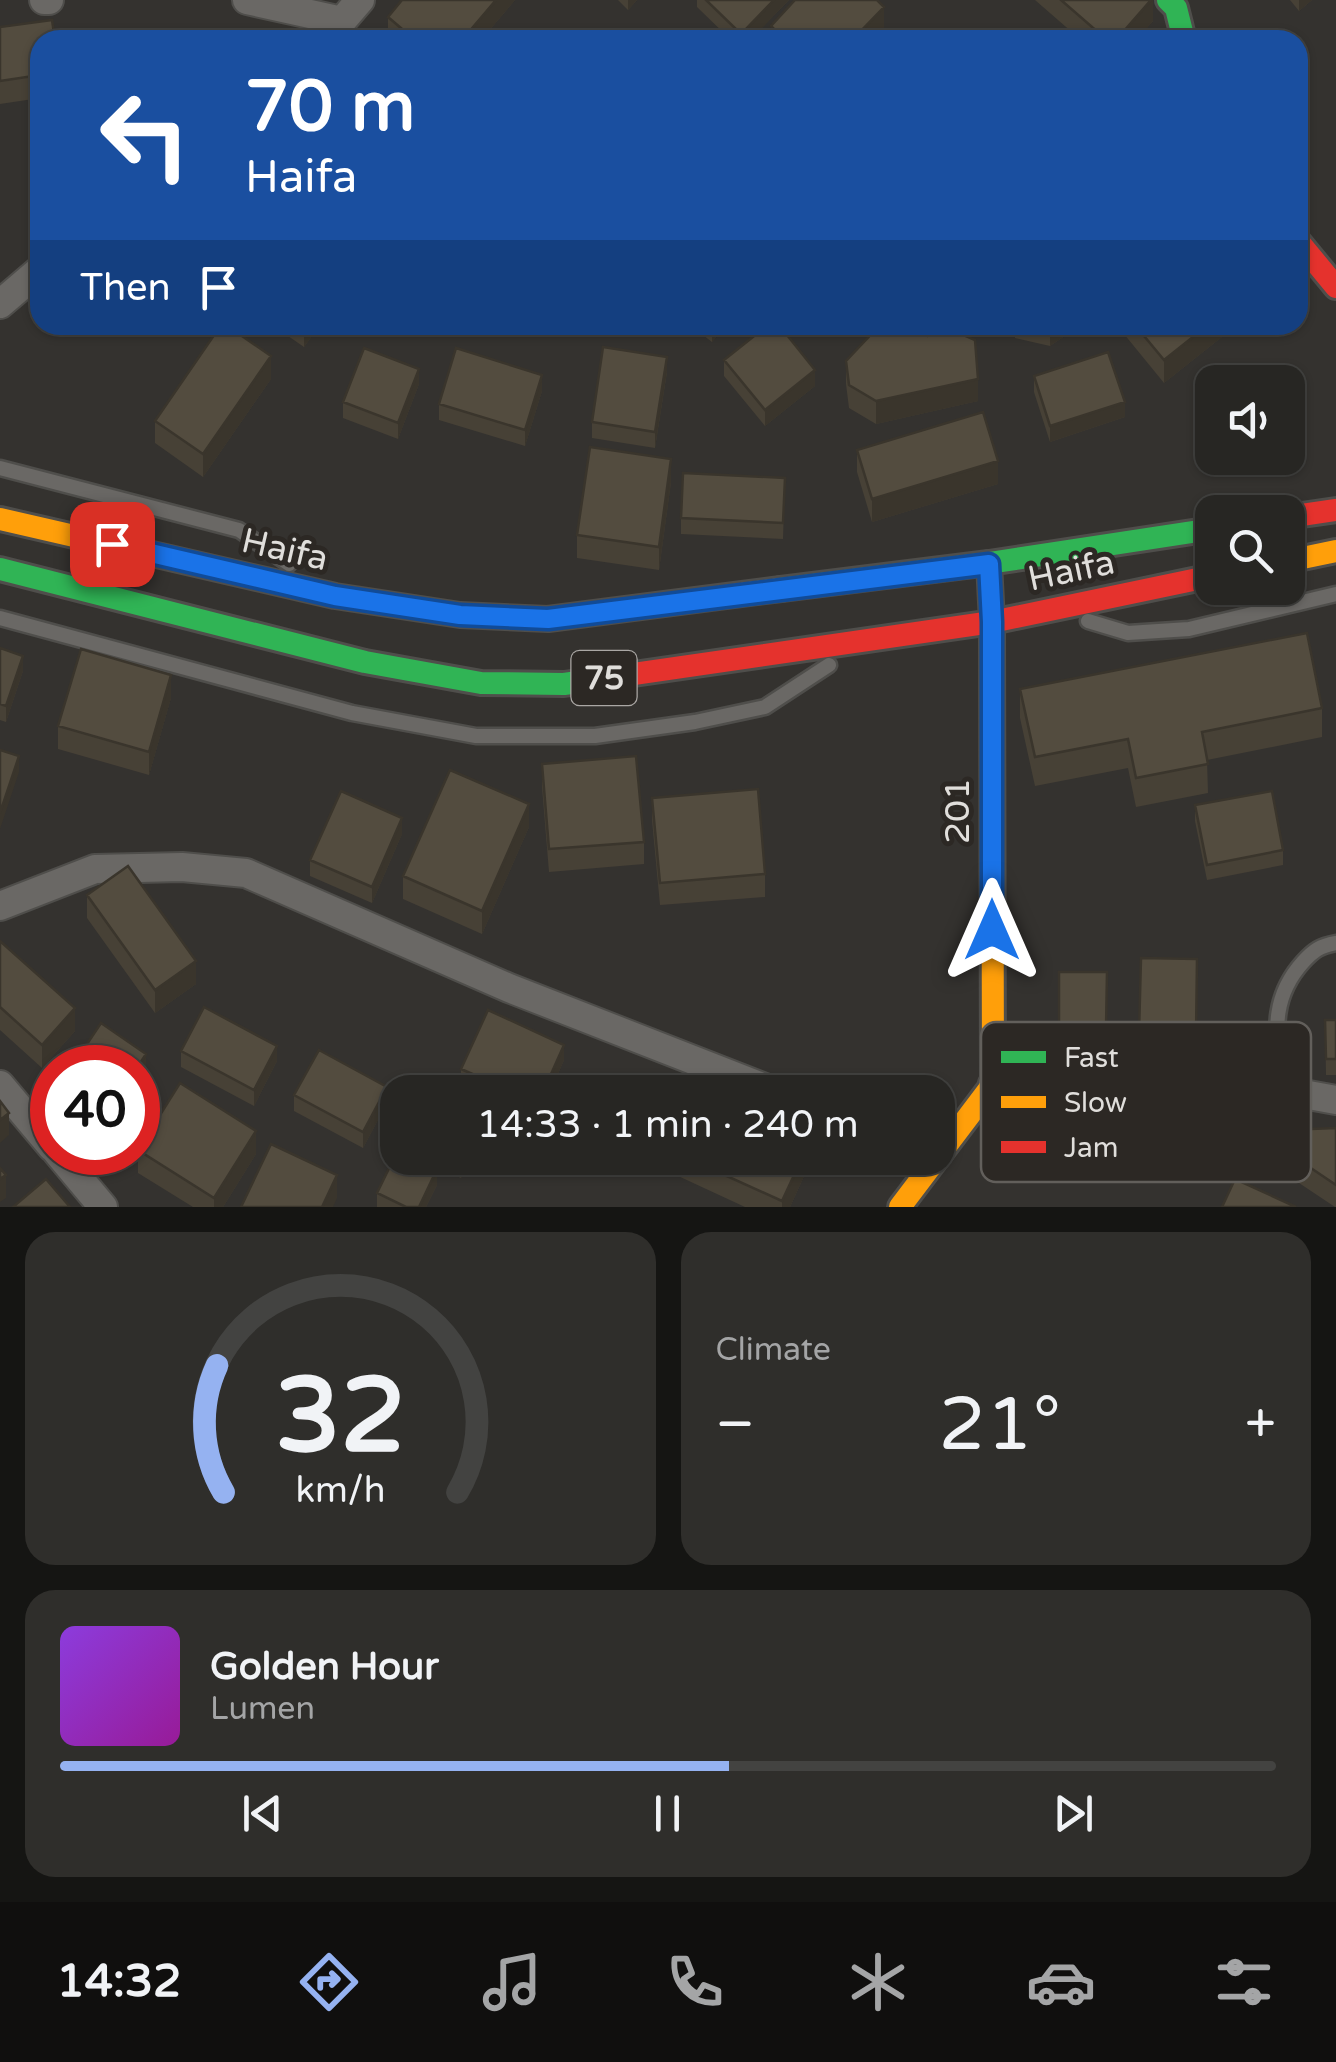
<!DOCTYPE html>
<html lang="en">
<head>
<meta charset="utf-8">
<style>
	:root { --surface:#272623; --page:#2f2e2b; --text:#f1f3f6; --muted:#a4a5a6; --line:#434341; --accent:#95b2f1 }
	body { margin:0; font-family:"Varela Round",sans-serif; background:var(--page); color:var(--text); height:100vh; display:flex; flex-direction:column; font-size:38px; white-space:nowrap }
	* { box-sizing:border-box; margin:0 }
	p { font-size:32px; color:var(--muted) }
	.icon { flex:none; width:55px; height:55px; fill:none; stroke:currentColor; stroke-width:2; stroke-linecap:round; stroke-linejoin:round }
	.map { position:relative; height:1207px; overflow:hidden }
	.panel { display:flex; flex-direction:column; gap:25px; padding:25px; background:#151513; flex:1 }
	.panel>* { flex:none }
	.hud { position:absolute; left:30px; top:30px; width:1278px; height:305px; border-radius:30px; box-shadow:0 2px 8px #0004,0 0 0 2px var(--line); background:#1a4fa0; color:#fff; overflow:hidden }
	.controls { position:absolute; left:1195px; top:365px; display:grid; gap:20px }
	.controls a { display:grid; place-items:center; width:110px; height:110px; border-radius:20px; background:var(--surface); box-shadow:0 2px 8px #0004,0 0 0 2px var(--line); font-size:50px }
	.speed { position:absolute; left:30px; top:1045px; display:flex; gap:20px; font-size:50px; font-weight:700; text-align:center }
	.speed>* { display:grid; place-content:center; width:130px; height:130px; border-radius:50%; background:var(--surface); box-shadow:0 2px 8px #0004,0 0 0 2px var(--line); line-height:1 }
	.speed .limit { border:15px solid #d22; background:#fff; color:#111 }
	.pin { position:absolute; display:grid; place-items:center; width:85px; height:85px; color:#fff; margin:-42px; border-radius:20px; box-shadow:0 5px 15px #0006 }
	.me { position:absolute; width:110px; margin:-55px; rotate:0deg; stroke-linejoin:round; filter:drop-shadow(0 0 8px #0008) }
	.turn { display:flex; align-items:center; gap:35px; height:210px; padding:0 50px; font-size:45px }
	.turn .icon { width:130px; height:130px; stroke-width:2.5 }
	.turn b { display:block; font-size:70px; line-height:85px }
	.then { display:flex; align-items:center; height:95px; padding:0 50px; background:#0003; gap:20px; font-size:38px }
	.big { font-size:75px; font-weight:600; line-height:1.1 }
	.panel .widget { flex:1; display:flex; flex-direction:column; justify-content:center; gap:15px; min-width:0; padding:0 35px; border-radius:30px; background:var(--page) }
	.panel .dial { align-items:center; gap:0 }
	.dial svg { height:260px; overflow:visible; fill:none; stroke:var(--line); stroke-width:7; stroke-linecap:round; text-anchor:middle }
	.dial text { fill:var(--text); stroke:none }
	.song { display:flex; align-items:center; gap:30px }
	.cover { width:120px; height:120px; border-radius:15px; background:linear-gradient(135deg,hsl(270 70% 55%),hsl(300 70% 35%)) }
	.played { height:10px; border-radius:5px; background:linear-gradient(90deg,var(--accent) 55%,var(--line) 55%) }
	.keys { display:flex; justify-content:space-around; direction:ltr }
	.heat { display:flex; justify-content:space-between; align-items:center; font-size:55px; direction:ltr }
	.panel .tiles { flex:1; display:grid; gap:25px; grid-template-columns:1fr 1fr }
	.widget:last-child { grid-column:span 2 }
	.trip { position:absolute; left:380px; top:1075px; width:575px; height:100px; border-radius:30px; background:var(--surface); box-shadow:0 2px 8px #0004,0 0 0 2px var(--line); font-weight:600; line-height:100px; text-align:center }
	.tabs { display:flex; height:160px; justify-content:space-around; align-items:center; background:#100f0e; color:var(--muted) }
	.tabs .icon { width:70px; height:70px }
	.tabs .active { color:var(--accent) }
	.tabs b { font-size:45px; color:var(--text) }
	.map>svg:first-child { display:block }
</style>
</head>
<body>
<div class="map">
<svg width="1336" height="1207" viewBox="0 0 1336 1207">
	<rect width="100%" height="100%" fill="#34322f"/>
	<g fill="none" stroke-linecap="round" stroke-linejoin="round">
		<g stroke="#4f4e4b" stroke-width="19">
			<path id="lane" d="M0,468l239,62 50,34
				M0,618l352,95 124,23h119l100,-14 70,-15 64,-42
				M1088,621l40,12 61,-4 147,-35
				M1281,1090c-3,-49 -14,-88 22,-128 11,-12 17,-16 33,-19"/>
		</g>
		<g stroke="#4f4e4b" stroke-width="32">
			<path id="street" d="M44,0h5
				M247,0l95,21
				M318,40l24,-19 18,-21
				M0,304l40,-34
				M0,906l95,-37 87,-2 64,6 263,115 266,104
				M993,1084l198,-3 90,9 55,10
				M0,1085l52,62
				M57,1152l46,55"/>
		</g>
		<g stroke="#4f4e4b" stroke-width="28">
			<path id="fast" d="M1168,0l8,8 8,32
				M0,569l365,93 116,21 83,1 42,-6
				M781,589l208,-26 223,-34"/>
		</g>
		<g stroke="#4f4e4b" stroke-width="28">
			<path id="slow" d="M0,519l335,77 125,19 88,4 233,-30
				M1288,561l48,-10
				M900,1207l93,-123 -1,-462 -3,-59"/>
		</g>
		<g stroke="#4f4e4b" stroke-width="28">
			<path id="jam" d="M1298,241l38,46
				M1288,517l48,-7
				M606,678l386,-56 220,-46"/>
		</g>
		<use href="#lane" stroke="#6a6865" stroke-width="14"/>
		<use href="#street" stroke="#6a6865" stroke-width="28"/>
		<use href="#fast" stroke="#30b455" stroke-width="22"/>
		<use href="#slow" stroke="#ff9f0a" stroke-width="22"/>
		<use href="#jam" stroke="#e5322d" stroke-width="22"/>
	</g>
	<path fill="#474136" d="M515,0l-34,40h-93v-23z
		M618,0h19l-9,10z
		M697,0h92l-39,40h-19l-34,-33z
		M1035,0h118v21l-17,19h-55z
		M1290,0h22l-13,11z
		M771,26l113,3 -10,11h-103z
		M0,27l40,13v58l-40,6z
		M272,325h48l-16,22z
		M690,325h36l-14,17z
		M1015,325h66l-31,21 -35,-8z
		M1124,325h113l-73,58 -40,-49z
		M724,360l91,26 -50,40 -41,-50z
		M846,361l132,40 -102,23 -27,-16 -3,-24z
		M667,372l-12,76 -63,-10v-16z
		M1034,376l91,41 -75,25 -16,-50z
		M271,379l-68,98 -48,-34v-22z
		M419,384l-21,55 -55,-21v-16z
		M542,391l-17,55 -86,-26v-16z
		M857,450l141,34 -126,38 -15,-50z
		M785,478l-2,61 -102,-5v-16z
		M671,482l-12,88 -82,-12v-23z
		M0,648l23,23 -17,51 -6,-2z
		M1020,689l302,19v29l-115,23 1,33 -72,14 -8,-39 -93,18 -15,-68z
		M171,698l-22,77 -91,-26v-23z
		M542,764l102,78v22l-95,8 -7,-85z
		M652,798l113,76v23l-105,8 -8,-85z
		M1195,805l88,45v15l-76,15 -12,-59z
		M529,827l-47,107 -79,-35v-23z
		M402,834l-30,69 -62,-27v-16z
		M87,895l109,89 -41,29 -68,-95z
		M0,941l75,90 -33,37 -42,-38z
		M1141,958l56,1 -1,93 -57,-2z
		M1059,972h48l-1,73 -47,-1z
		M1325,1020h11v55h-10z
		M181,1051l96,10 -23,45 -73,-39z
		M564,1060l-14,32h-72l-17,-7v-16z
		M294,1095l93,8 -24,45 -69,-37z
		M1336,1128v79h-1l-42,-28v-23z
		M138,1150l118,4 -33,53h-30l-55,-34z
		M417,1158h54l-10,20z
		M663,1158h147v5l-20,44h-45l-82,-38z
		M437,1185l-11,22h-49v-14z"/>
	<path fill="#3a352c" d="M496,0h19l-34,40h-19z
		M628,0h9l-9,10z
		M774,0h15l-39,40h-9v-6z
		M1151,0h2v21l-17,19h-20z
		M1299,0h13l-13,11z
		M884,7v22l-10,11h-22z
		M304,325h16l-16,22z
		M713,325h13l-14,17v-15z
		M1050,325h31l-31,21z
		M1208,325h29l-73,58v-23z
		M271,356v23l-68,98v-23z
		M667,357v15l-12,76v-16z
		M419,369v15l-21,55v-16z
		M815,370v16l-50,40v-16z
		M542,375v16l-17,55v-16z
		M978,379v22l-102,23v-23z
		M1125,402v15l-75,25v-16z
		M671,459v23l-12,88v-23z
		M998,461v23l-126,38v-23z
		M23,656v15l-17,51v-16z
		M171,675v23l-22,77v-23z
		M19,756v16l-19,57v-16z
		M529,804v23l-47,107v-23z
		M402,818v16l-30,69v-16z
		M196,961v23l-41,29v-23z
		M75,1008v23l-33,37v-23z
		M564,1045v15l-14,32h-7z
		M277,1046v15l-23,45v-16z
		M146,1054v15l-8,13v-14z
		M387,1087v16l-24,45v-16z
		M9,1113v22l-9,8v-23z
		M256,1131v23l-33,53h-9v-9z
		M463,1158h8l-10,20v-16z
		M802,1158h8v5l-20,44h-8v-6z
		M437,1169v16l-11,22h-7z
		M6,1175v23l-6,4v-23z
		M337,1175v23l-4,9h-11z"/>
	<path fill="#534c3f" stroke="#3a352c" stroke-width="2.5" d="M402,0h94l-34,40h-47l-27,-23z
		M706,0h68l-33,34z
		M795,0h82l7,7 -32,33h-67l-14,-14z
		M1061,0h90l-35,40h-9z
		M52,20l3,20h-15v35l-40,6v-54z
		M221,325h5l45,31 -68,98 -48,-33z
		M768,325h11l36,45 -50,40 -41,-50z
		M880,325h30l16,10 -1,-10h16l34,15 3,39 -102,22 -27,-16 -3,-24z
		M1135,325h73l-44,35z
		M603,347l64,10 -12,75 -63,-10z
		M364,348l55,21 -21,54 -55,-21z
		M456,348l86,27 -17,55 -86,-26z
		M1108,352l17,50 -75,24 -16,-50z
		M983,412l15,49 -126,38 -15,-49z
		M590,447l81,12 -12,88 -82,-12z
		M683,473l102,5 -2,45 -102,-5z
		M1307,633l15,75 -120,24 6,32 -72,14 -8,-39 -93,18 -15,-68z
		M0,648l23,8 -17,50 -6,-2z
		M81,649l90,26 -22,77 -91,-26z
		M0,750l19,6 -19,57z
		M636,756l8,86 -95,7 -7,-85z
		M450,770l79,34 -47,107 -79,-35z
		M758,789l7,85 -105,9 -8,-85z
		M341,791l61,27 -30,69 -62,-27z
		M1272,791l11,59 -76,15 -12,-60z
		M128,866l68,95 -41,29 -68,-95z
		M0,941l75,67 -33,37 -42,-38z
		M1141,958l56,1 -1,77 -57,-2z
		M1059,972h48l-1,57 -47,-1z
		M204,1007l73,39 -23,44 -73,-39z
		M488,1010l76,35 -21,47h-29l-53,-23z
		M1325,1020h11v39h-10z
		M101,1023l45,31 -9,14h-66z
		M319,1050l68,37 -24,45 -69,-37z
		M180,1083l76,48 -42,67 -76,-48z
		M691,1085l17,7h-20z
		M0,1101l9,12 -9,7z
		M1336,1128v57l-43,-29 18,-27z
		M271,1144l66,31 -15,32h-81z
		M398,1150v8h15l24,11 -18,38h-13l-29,-14z
		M687,1158h115l-20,43z
		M0,1168l6,7 -6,4z
		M46,1179l24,28h-57z
		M1235,1179l61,28h-74z"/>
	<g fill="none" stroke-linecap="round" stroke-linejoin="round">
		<g stroke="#114b97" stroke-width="25">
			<path id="route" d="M112,544l223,52 125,19 88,4 441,-55 3,58v308"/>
		</g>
		<use href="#route" stroke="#1a73e8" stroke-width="18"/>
	</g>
	<g text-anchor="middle" stroke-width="10" stroke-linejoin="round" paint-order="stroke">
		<rect fill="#2c2824" stroke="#aaa7a4" stroke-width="2.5" x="571.5" y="651" width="65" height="54" rx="8"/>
		<g font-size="32" font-weight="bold" fill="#e0dedb">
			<text x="604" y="689">75</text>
		</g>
		<g font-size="35" fill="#e0dedb" stroke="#2c2824">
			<text transform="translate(285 549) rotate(13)" y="12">Haifa</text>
			<text transform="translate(1071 570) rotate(-12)" y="12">Haifa</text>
			<text transform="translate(957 811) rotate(-90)" y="12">201</text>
		</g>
	</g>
	<rect x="981" y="1022" width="330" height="160" rx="15" fill="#2c2824" stroke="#625f5b" stroke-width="2.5"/>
	<rect x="1001" y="1051" width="45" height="12" fill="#30b455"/>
	<rect x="1001" y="1096" width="45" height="12" fill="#ff9f0a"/>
	<rect x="1001" y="1141" width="45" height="12" fill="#e5322d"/>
	<g font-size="28" fill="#e0dedb">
		<text x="1064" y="1067">Fast</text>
		<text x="1064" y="1112">Slow</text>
		<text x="1064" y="1157">Jam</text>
	</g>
</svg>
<div class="controls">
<a><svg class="icon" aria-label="sound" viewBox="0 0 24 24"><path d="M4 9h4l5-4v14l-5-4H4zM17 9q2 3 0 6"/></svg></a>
<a><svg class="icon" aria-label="search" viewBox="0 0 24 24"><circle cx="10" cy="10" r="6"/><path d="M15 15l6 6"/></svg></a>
</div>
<div class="speed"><div class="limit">40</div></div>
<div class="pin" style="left:112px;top:544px;background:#d93025"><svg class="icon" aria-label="arrive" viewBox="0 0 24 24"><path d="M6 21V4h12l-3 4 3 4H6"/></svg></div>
<svg class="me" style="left:992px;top:930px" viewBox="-20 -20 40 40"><path d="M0-17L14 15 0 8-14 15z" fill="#1a73e8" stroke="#fff" stroke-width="4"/></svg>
<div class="trip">14:33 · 1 min · 240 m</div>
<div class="hud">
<div class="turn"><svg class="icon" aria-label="left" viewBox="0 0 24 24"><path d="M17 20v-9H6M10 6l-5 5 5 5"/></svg><div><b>70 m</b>Haifa</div></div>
<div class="then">Then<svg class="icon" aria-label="arrive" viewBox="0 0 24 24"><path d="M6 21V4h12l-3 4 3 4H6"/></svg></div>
</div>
</div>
<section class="panel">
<div class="tiles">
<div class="widget dial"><svg viewBox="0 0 100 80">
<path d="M14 69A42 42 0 1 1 86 69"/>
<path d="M14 69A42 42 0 0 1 12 30" stroke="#95b2f1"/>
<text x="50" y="56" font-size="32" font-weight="700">32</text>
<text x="50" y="72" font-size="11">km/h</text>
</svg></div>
<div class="widget"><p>Climate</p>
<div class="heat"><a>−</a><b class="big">21°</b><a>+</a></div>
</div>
<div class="widget">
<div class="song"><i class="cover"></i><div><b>Golden Hour</b><p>Lumen</p></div></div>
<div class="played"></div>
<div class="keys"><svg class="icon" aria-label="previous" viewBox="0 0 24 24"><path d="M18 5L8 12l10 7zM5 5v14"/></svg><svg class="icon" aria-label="pause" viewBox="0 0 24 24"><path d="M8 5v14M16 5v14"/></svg><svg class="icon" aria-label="next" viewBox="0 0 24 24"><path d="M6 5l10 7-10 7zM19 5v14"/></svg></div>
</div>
</div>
</section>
<nav class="tabs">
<b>14:32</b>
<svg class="icon active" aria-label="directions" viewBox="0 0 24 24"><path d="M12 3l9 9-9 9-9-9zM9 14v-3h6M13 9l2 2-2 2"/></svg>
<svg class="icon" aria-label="music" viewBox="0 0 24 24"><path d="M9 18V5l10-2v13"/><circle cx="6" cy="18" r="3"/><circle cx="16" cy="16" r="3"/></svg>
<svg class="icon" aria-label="phone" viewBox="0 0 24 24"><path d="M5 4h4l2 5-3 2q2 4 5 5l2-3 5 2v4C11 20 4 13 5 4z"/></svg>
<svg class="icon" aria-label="climate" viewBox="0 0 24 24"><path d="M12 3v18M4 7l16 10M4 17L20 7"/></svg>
<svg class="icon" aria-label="car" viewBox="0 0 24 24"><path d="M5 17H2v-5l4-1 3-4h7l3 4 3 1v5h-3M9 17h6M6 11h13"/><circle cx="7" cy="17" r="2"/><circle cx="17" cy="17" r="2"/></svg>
<svg class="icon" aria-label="filters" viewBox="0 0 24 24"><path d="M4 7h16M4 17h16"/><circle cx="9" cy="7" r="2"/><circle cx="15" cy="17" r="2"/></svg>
</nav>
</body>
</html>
